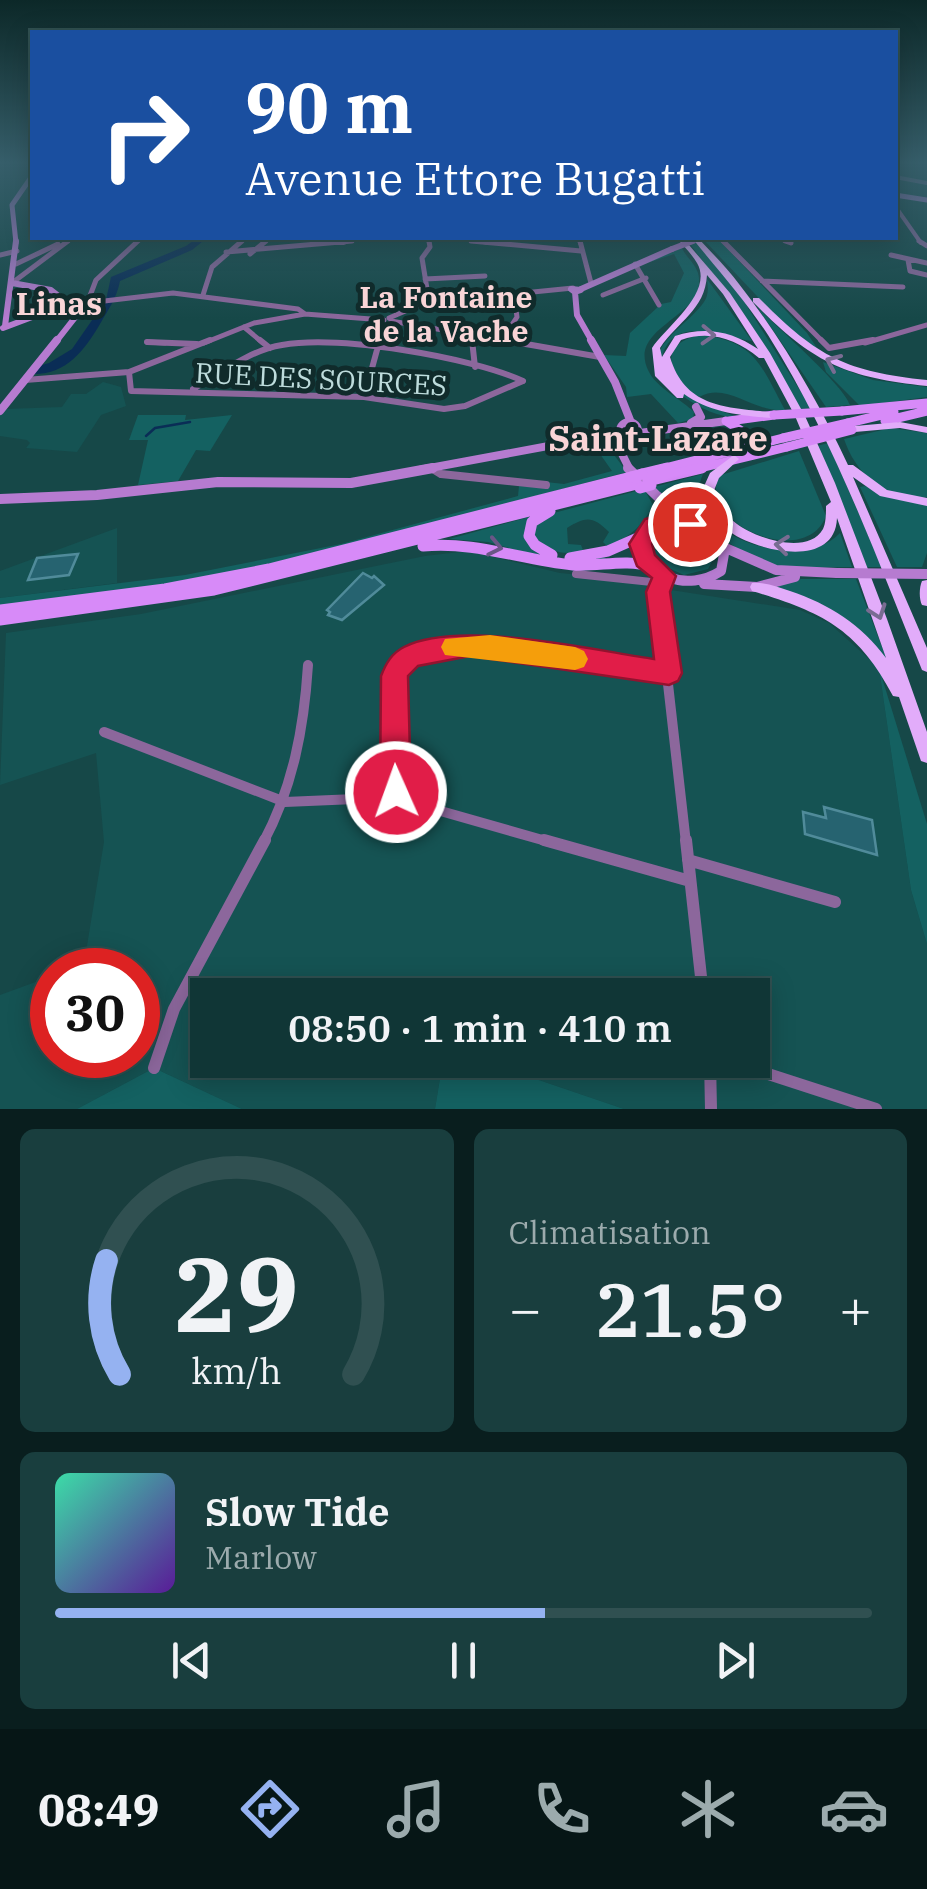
<!DOCTYPE html>
<html lang="fr">
<head>
<meta charset="utf-8">
<style>
	:root { --surface:#103636; --page:#193e3e; --text:#f1f3f6; --muted:#9cabad; --line:#305051; --accent:#95b2f1 }
	body { margin:0; font-family:"IBM Plex Serif",serif; background:var(--page); color:var(--text); height:100vh; display:flex; flex-direction:column; font-size:38px; white-space:nowrap }
	* { box-sizing:border-box; margin:0 }
	p { font-size:32px; color:var(--muted) }
	.icon { flex:none; width:55px; height:55px; fill:none; stroke:currentColor; stroke-width:2; stroke-linecap:round; stroke-linejoin:round }
	.map { position:relative; height:1109px; overflow:hidden }
	.side { display:flex; flex-direction:column; gap:20px; padding:20px; background:#091e1e; flex:1 }
	.side>* { flex:none }
	.guide { position:absolute; left:30px; top:30px; width:868px; height:210px; border-radius:0px; box-shadow:0 5px 25px #0003,0 0 0 2px var(--line); background:#1a4fa0; color:#fff; overflow:hidden }
	.speed { position:absolute; left:30px; top:948px; display:flex; gap:20px; font-size:50px; font-weight:700; text-align:center }
	.speed>* { display:grid; place-content:center; width:130px; height:130px; border-radius:50%; background:var(--surface); box-shadow:0 5px 25px #0003,0 0 0 2px var(--line); line-height:1 }
	.speed .limit { border:15px solid #d22; background:#fff; color:#111 }
	.pin { position:absolute; display:grid; place-items:center; width:85px; height:85px; color:#fff; margin:-42px; border:5px solid #fff; border-radius:50%; box-shadow:0 2px 10px #0007 }
	.me { position:absolute; width:110px; margin:-55px; rotate:358deg; stroke-linejoin:round; filter:drop-shadow(0 0 8px #0008) }
	.turn { display:flex; align-items:center; gap:35px; height:210px; padding:0 50px; font-size:45px }
	.turn .icon { width:130px; height:130px; stroke-width:2.5 }
	.turn b { display:block; font-size:70px; line-height:85px }
	.big { font-size:75px; font-weight:600; line-height:1.1 }
	.side .card { flex:1; display:flex; flex-direction:column; justify-content:center; gap:15px; min-width:0; padding:0 35px; border-radius:15px; background:var(--page) }
	.side .dial { align-items:center; gap:0 }
	.dial svg { height:260px; overflow:visible; fill:none; stroke:var(--line); stroke-width:7; stroke-linecap:round; text-anchor:middle }
	.dial text { fill:var(--text); stroke:none }
	.song { display:flex; align-items:center; gap:30px }
	.cover { width:120px; height:120px; border-radius:15px; background:linear-gradient(135deg,hsl(160 70% 55%),hsl(270 70% 35%)) }
	.played { height:10px; border-radius:5px; background:linear-gradient(90deg,var(--accent) 60%,var(--line) 60%) }
	.keys { display:flex; justify-content:space-around; direction:ltr }
	.heat { display:flex; justify-content:space-between; align-items:center; font-size:55px; direction:ltr }
	.side .tiles { flex:1; display:grid; gap:20px; grid-template-columns:1fr 1fr }
	.card:last-child { grid-column:span 2 }
	.trip { position:absolute; left:190px; top:978px; width:580px; height:100px; border-radius:0px; background:var(--surface); box-shadow:0 5px 25px #0003,0 0 0 2px var(--line); font-weight:600; line-height:100px; text-align:center }
	.dock { display:flex; height:160px; justify-content:space-around; align-items:center; background:#061616; color:var(--muted) }
	.dock .icon { width:70px; height:70px }
	.dock .active { color:var(--accent) }
	.dock b { font-size:45px; color:var(--text) }
	.map>svg:first-child { display:block }
</style>
</head>
<body>
<div class="map">
<svg width="927" height="1109" viewBox="0 0 927 1109">
	<rect width="100%" height="100%" fill="#164848"/>
	<path fill="#155353" d="M103,382l18,5 5,19 -25,9 -24,37 -51,-4 4,-5 -3,-3 -27,-4v-21l6,-6 56,-2 9,-13h15z
		M117,528v55l-117,15v-27z
		M468,551l92,22 101,10 10,7 129,20 29,13 50,45 32,222 16,54v165h-303l-144,-49h272v-65h-544v65h235l-8,49h-193l-88,-41 -77,41h-77v-114l52,-19v79h86v-85h-70l16,-6 20,-122 -8,-89 -96,32 6,-152 135,-19 284,-58z"/>
	<path fill="#146161" d="M717,238l90,95 12,18 -31,-22 -85,-90z
		M696,242l44,53 71,113 -12,1 -48,-84 -61,-81z
		M682,248c4,9 12,14 16,25 12,44 -71,52 -50,97 8,18 33,29 46,42l-1,7 -15,4 -27,-29 -24,3 -1,-10 -22,-32 22,1 4,-23 31,-29 10,-2 13,-29 -10,-19 -30,10z
		M707,279l45,62c-30,-3 -76,-28 -90,15 23,45 30,43 75,61 -19,1 -41,-11 -57,-23 -53,-42 2,-61 24,-92 5,-7 4,-15 3,-23z
		M757,307c21,21 86,77 93,98l-24,2z
		M700,335c56,6 61,31 85,75 -33,3 -57,-29 -86,-13 -31,-18 -43,-53 1,-62z
		M823,362l50,18 54,7v10l-67,9 -34,-34z
		M138,415h48l-1,5 47,-5 -22,36 -14,-1 -18,31 -40,4 10,-45h-19z
		M891,428l36,5v64c-40,5 -71,-22 -83,-58z
		M602,441l8,2 1,8 16,21 -338,89 -111,22 -178,23v-8l185,-23 156,-31 177,-48 1,-10 26,2 1,-6 18,2 48,-13 -19,-27z
		M828,443l54,124h-15l-50,-121z
		M799,451l27,65c-22,57 -136,2 -105,-41z
		M703,474c-26,58 96,103 137,59l12,34 -64,1 -30,-5 -108,-75z
		M865,486l25,12 37,7v48l-5,14h-25l-37,-80z
		M644,489l9,16c-9,20 -25,33 -45,42l-5,-5 6,-10c-16,-16 -23,-16 -42,-4l1,16 13,1 2,5h6c-25,6 -35,4 -55,-13l1,-14 15,-9z
		M533,516l-8,14 32,30 47,-5 2,5h-55l-63,-18 -39,-3z
		M666,524c22,4 43,7 49,32l-7,13 -24,6 -31,-14 -7,-21z
		M801,579h55l31,81 -25,-25 -88,-49z
		M879,668l48,156v120l-16,-54z
		M443,1060h37l144,49h-189z
		M154,1068l88,41h-165z"/>
	<g fill="none" stroke-linecap="round" stroke-linejoin="round">
		<path stroke="#0a2d56" stroke-width="2.5" d="M146,436l9,-8 35,-6"/>
		<path fill="#0a2d56" fill-rule="evenodd" d="M197,238h10l-15,12 -72,31c-4,19 -11,27 -20,43 -16,27 -34,51 -68,50v-6l17,-5 23,-14 34,-49 5,-23 75,-31z"/>
	</g>
	<path fill="#266370" stroke="#508b9a" stroke-width="2.5" d="M78,554l-9,21 -41,5 9,-22z
		M363,573l9,5 2,-2 10,9 -42,35 -14,-5 2,-3 -3,-2z
		M824,807l48,13 5,35 -72,-21 -2,-22 23,6z"/>
	<g fill="none" stroke-linecap="round" stroke-linejoin="round">
		<path stroke="#8c679c" stroke-width="4" d="M895,177l32,6
			M895,206l26,37
			M428,238l1,5
			M466,238l22,5
			M579,238l1,5
			M720,238l5,5
			M778,238l13,5
			M393,239l17,1
			M579,239h36
			M65,243l7,-5
			M135,243l6,-5
			M239,243l6,-5
			M263,243l6,-5
			M312,243h31l14,-5"/>
		<path stroke="#8c679c" stroke-width="5" d="M471,241l110,10
			M580,241l11,42
			M723,241l101,102
			M785,241l6,2
			M919,241l8,5
			M226,252l126,-11
			M250,254l16,-13
			M0,255l17,-4
			M891,255l36,8
			M908,260l2,11 17,4
			M16,264l42,-20
			M635,264l24,41
			M425,279l60,-3
			M762,281l141,6
			M12,283l56,-42
			M203,295l9,-28 30,-26
			M603,295l43,-17
			M88,301l8,-21 42,-39
			M87,303l86,-10 125,16 7,5 79,6
			M424,303l3,-14 -5,-31 8,-11 -1,-6
			M389,318l35,-15 149,-15
			M391,321l126,22
			M244,327l19,16
			M472,335l1,8
			M502,340l15,-23 -2,-14 -6,-7
			M147,342l18,1
			M204,343l50,-20 51,-9
			M865,343l62,-18"/>
		<path stroke="#8c679c" stroke-width="6" d="M260,340l10,8
			M472,340l3,27
			M503,340l97,17
			M821,340l8,8 44,-8
			M147,342l50,2
			M129,372l2,19 233,6 80,12 21,-3 58,-25
			M25,380l104,-8 81,-32
			M193,389c28,-16 57,-39 89,-44 57,-10 189,12 241,36
			M364,397l13,-47"/>
		<path stroke="#8c679c" stroke-width="8" d="M433,469l8,5 105,11
			M576,574l85,9
			M663,633l-5,-41 7,-16"/>
		<path stroke="#8c679c" stroke-width="10" d="M662,631l24,212
			M104,732l181,70 94,-4 17,-6 6,8 151,43
			M396,792l-1,-116c4,-5 10,-14 15,-17 48,-31 203,4 259,14
			M263,843c30,-56 41,-115 45,-178"/>
		<path stroke="#8c679c" stroke-width="12" d="M544,840l146,41
			M686,840l17,155
			M688,860l147,42
			M710,1060l1,49
			M725,1060l151,49
			M154,1068l20,-59 91,-169"/>
		<path stroke="#b67bd0" stroke-width="5" d="M895,195l32,5
			M16,243l-4,-38 20,-29"/>
		<path stroke="#b67bd0" stroke-width="6" d="M12,283l39,7 18,14
			M571,289l10,1 -6,2z
			M581,289l91,-40
			M575,292l2,23 16,28
			M5,326l11,-85
			M3,328l61,-23 24,-4
			M55,343l33,-42"/>
		<path stroke="#b67bd0" stroke-width="8" d="M591,340l24,42 17,43
			M0,411l57,-71
			M620 431a9 9 0 1 1 18 0a9 9 0 1 1-18 0Z
			M691,423l10,-6 -5,-10
			M640,433l86,-12
			M621,435l-1,15 10,20
			M419,470l199,-37"/>
		<path stroke="#b67bd0" stroke-width="10" d="M628,468l29,28 63,49 4,9 -3,17c-33,21 -78,8 -79,-35 13,-16 29,-16 48,-12
			M0,499l97,-4 121,-13 133,1 82,-15
			M721,546l55,24 61,3
			M704,584l53,3 38,-10"/>
		<path stroke="#d78af8" stroke-width="9" d="M842,411l85,-8
			M726,421l22,14 -2,7 -11,4
			M729,421l45,-6
			M885,421l42,-10
			M848,423l46,-11
			M657,470l126,-32
			M692,470l95,-23"/>
		<path stroke="#d78af8" stroke-width="11" d="M642,474l25,-6
			M648,481l54,-13
			M550,511l-18,11 -3,14 6,9 17,10
			M423,546c53,-5 98,14 150,19 27,2 52,-7 79,2
			M570,558l38,-7 34,-15
			M0,610l165,-21 104,-20 362,-92
			M0,620l214,-30 423,-106"/>
		<path fill="#e2acfa" fill-rule="evenodd" d="M677,238h6l47,55 40,60 35,63 30,67 52,136 40,113v31l-6,-2 -22,-64 -6,-1c-35,-67 -71,-84 -141,-105l-2,-4 2,-4c13,-1 26,4 38,8 39,13 72,34 96,67l-49,-140c-2,52 -80,33 -107,14 -14,-10 -21,-24 -29,-39l9,-20 24,-18 5,4 -20,19 -6,15c6,13 12,22 24,31 18,14 71,32 86,5 3,-6 3,-16 3,-23l5,-4 -36,-86 -31,-58h-5c-23,-19 -49,-28 -78,-18l-11,17c16,54 62,50 107,56l2,2 -5,3c-31,-2 -64,-5 -90,-24l-1,4h-6l-22,-22 -3,-28c15,-22 62,-56 45,-85 -5,-9 -14,-17 -20,-25zM707,275l16,19 35,55c-26,-18 -53,-23 -83,-13l-13,21 -2,-9c18,-27 45,-38 47,-73z
			M692,238h6c14,15 29,30 41,46 44,56 79,117 109,181h5l34,25 40,8v8l-47,-10 -27,-19 74,171v24l-5,-2 -2,-5c-45,-112 -87,-227 -152,-330 -23,-35 -50,-65 -76,-97z
			M753,298h6c57,58 87,74 168,82v6c-84,-9 -115,-24 -174,-84z
			M900,422l27,5v6l-27,-5 -45,4 -5,-3 5,-3z
			M927,580v26l-5,-1c-3,-6 -3,-17 0,-24z"/>
		<path stroke="#b67bd0" stroke-width="5" d="M687,243l13,-5"/>
		<path stroke="#b67bd0" stroke-width="6" d="M672,249l21,-8"/>
		<path stroke="#b67bd0" stroke-width="10" d="M837,573l90,1"/>
		<path stroke="#d78af8" stroke-width="9" d="M774,415l68,-4
			M783,438l65,-15
			M787,447l65,-17"/>
		<path stroke="#d78af8" stroke-width="11" d="M631,477l11,-3
			M640,488l11,-3"/>
	</g>
	<defs><path id="oneway-chevron" d="M-2-3.5L2.5 0L-2 3.5" fill="none" stroke-width="1.6" stroke-linecap="round" stroke-linejoin="round" transform="scale(2.5)"/></defs>
	<g stroke="#796c92">
		<use href="#oneway-chevron" transform="translate(708 335) rotate(3)"/>
		<use href="#oneway-chevron" transform="translate(833 362) rotate(-156)"/>
		<use href="#oneway-chevron" transform="translate(782 545) rotate(-174)"/>
		<use href="#oneway-chevron" transform="translate(878 612) rotate(70)"/>
	</g>
	<use stroke="#6a5687" href="#oneway-chevron" transform="translate(495 547) rotate(12)"/>
	<linearGradient id="sky" x2="0" y2="1"><stop stop-color="#0c2828"/><stop offset="0.51" stop-color="#365e6a"/><stop offset="1" stop-color="#365e6a" stop-opacity="0"/></linearGradient>
	<rect width="927" height="319" fill="url(#sky)"/>
	<path fill="#e11d48" stroke="#92132f" stroke-width="2.5" d="M670,513l28,5 3,6 -11,7h-30l-8,13 3,11 21,21 -6,16 12,81 -4,8 -9,4 -199,-29 -52,10 -10,10 3,116 -4,11 -11,4 -11,-4 -5,-11 1,-116c5,-13 11,-23 23,-29 55,-28 188,3 250,12l-8,-67 6,-14 -15,-12 -8,-22 16,-25z"/>
	<path fill="#f59e0b" d="M490,635l85,12 9,4 4,8 -4,8 -9,3 -130,-15 -4,-8 4,-8z"/>
	<g text-anchor="middle" stroke-width="10" stroke-linejoin="round" paint-order="stroke">
		<g font-size="28" fill="#bedcdc" stroke="#102b2b">
			<text transform="translate(321 379) rotate(3)" y="10">RUE DES SOURCES</text>
		</g>
		<g font-size="30" font-weight="bold" fill="#f9d5d7" stroke="#102b2b">
			<text x="446" y="308">La Fontaine<tspan x="446" dy="34">de la Vache</tspan></text>
		</g>
		<g font-size="32" font-weight="bold" fill="#f9d5d7" stroke="#102b2b">
			<text x="59" y="315">Linas</text>
		</g>
		<g font-size="35" font-weight="bold" fill="#f9d5d7" stroke="#102b2b">
			<text x="658" y="451">Saint-Lazare</text>
		</g>
	</g>
</svg>
<div class="speed"><div class="limit">30</div></div>
<div class="pin" style="left:690px;top:524px;background:#d93025"><svg class="icon" aria-label="arrive" viewBox="0 0 24 24"><path d="M6 21V4h12l-3 4 3 4H6"/></svg></div>
<svg class="me" style="left:396px;top:792px" viewBox="-20 -20 40 40"><circle r="17" fill="#e11d48" stroke="#fff" stroke-width="3"/><path d="M0-11L8 9 0 5-8 9z" fill="#fff"/></svg>
<div class="trip">08:50 · 1 min · 410 m</div>
<div class="guide">
<div class="turn"><svg class="icon" aria-label="right" viewBox="0 0 24 24"><path d="M7 20v-9h11M14 6l5 5-5 5"/></svg><div><b>90 m</b>Avenue Ettore Bugatti</div></div>
</div>
</div>
<section class="side">
<div class="tiles">
<div class="card dial"><svg viewBox="0 0 100 80">
<path d="M14 69A42 42 0 1 1 86 69"/>
<path d="M14 69A42 42 0 0 1 10 34" stroke="#95b2f1"/>
<text x="50" y="56" font-size="32" font-weight="700">29</text>
<text x="50" y="72" font-size="11">km/h</text>
</svg></div>
<div class="card"><p>Climatisation</p>
<div class="heat"><a>−</a><b class="big">21.5°</b><a>+</a></div>
</div>
<div class="card">
<div class="song"><i class="cover"></i><div><b>Slow Tide</b><p>Marlow</p></div></div>
<div class="played"></div>
<div class="keys"><svg class="icon" aria-label="previous" viewBox="0 0 24 24"><path d="M18 5L8 12l10 7zM5 5v14"/></svg><svg class="icon" aria-label="pause" viewBox="0 0 24 24"><path d="M8 5v14M16 5v14"/></svg><svg class="icon" aria-label="next" viewBox="0 0 24 24"><path d="M6 5l10 7-10 7zM19 5v14"/></svg></div>
</div>
</div>
</section>
<nav class="dock">
<b>08:49</b>
<svg class="icon active" aria-label="directions" viewBox="0 0 24 24"><path d="M12 3l9 9-9 9-9-9zM9 14v-3h6M13 9l2 2-2 2"/></svg>
<svg class="icon" aria-label="music" viewBox="0 0 24 24"><path d="M9 18V5l10-2v13"/><circle cx="6" cy="18" r="3"/><circle cx="16" cy="16" r="3"/></svg>
<svg class="icon" aria-label="phone" viewBox="0 0 24 24"><path d="M5 4h4l2 5-3 2q2 4 5 5l2-3 5 2v4C11 20 4 13 5 4z"/></svg>
<svg class="icon" aria-label="climate" viewBox="0 0 24 24"><path d="M12 3v18M4 7l16 10M4 17L20 7"/></svg>
<svg class="icon" aria-label="car" viewBox="0 0 24 24"><path d="M5 17H2v-5l4-1 3-4h7l3 4 3 1v5h-3M9 17h6M6 11h13"/><circle cx="7" cy="17" r="2"/><circle cx="17" cy="17" r="2"/></svg>
</nav>
</body>
</html>
